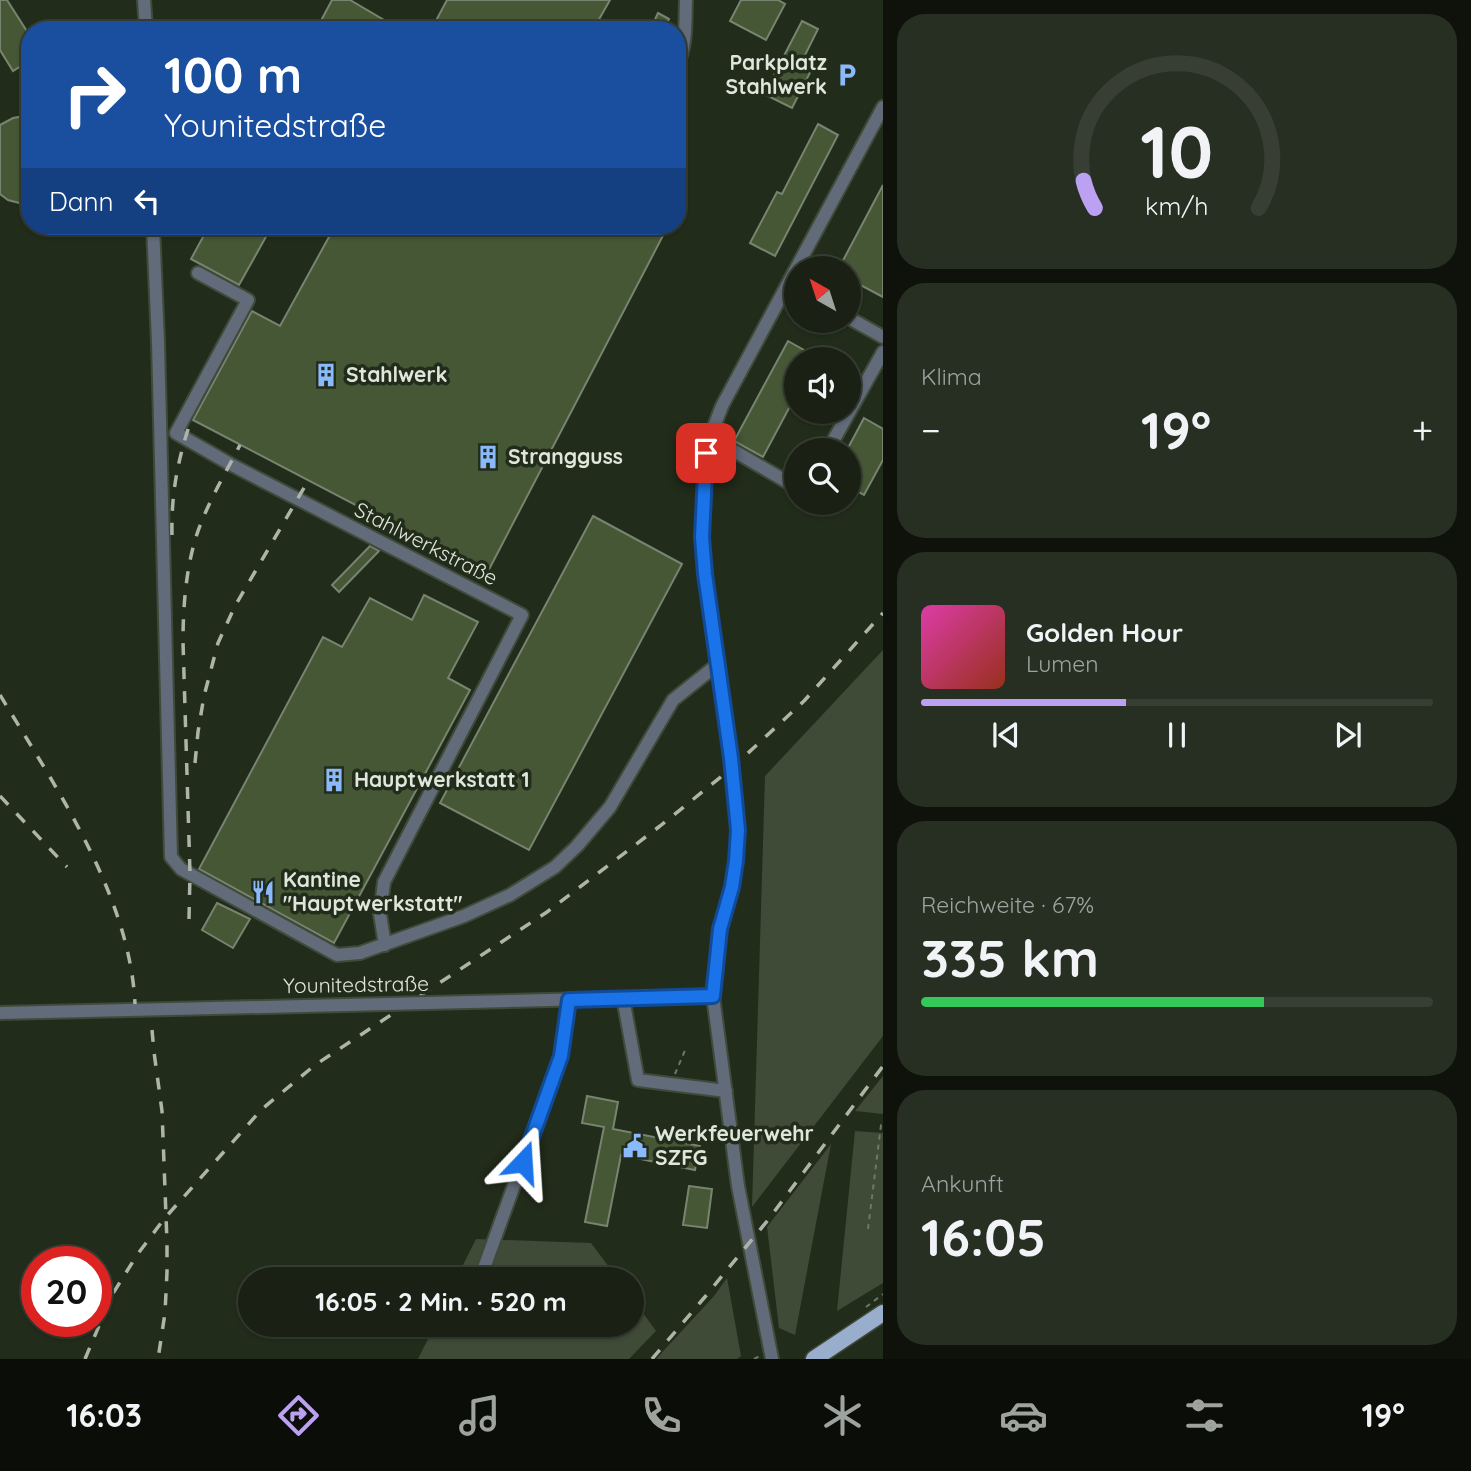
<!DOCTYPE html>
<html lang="de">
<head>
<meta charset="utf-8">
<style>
	:root { --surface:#1a2114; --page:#272e22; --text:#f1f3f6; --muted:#9fa3a0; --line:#383e34; --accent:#bca0f2 }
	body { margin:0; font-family:Quicksand,sans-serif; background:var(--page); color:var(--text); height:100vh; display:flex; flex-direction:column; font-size:26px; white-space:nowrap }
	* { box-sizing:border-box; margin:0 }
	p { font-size:23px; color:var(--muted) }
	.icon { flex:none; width:38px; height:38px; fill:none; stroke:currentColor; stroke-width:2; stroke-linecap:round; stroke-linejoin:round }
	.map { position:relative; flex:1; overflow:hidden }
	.panel { display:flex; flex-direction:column; gap:14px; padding:14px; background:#0e120b; width:588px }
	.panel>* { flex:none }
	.top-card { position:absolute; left:21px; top:21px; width:665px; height:214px; border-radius:28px; box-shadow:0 2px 5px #0004,0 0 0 2px var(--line); background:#1a4fa0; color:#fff; overflow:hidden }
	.needle { width:46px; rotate:321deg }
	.fabs { position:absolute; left:784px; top:256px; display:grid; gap:14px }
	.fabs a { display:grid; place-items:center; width:77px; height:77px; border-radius:50%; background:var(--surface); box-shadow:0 2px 5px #0004,0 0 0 2px var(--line); font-size:35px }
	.speed { position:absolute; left:21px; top:1246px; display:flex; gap:14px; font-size:35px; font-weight:700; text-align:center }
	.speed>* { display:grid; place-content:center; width:91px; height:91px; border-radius:50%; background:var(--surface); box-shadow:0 2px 5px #0004,0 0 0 2px var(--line); line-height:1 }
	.speed .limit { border:10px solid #d22; background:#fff; color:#111 }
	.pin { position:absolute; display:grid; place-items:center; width:60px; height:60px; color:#fff; margin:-30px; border-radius:14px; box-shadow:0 4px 10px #0006 }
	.me { position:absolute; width:77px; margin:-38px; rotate:20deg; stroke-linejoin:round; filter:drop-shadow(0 0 5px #0008) }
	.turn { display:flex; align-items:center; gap:24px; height:147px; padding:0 28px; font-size:32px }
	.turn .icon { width:91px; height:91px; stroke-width:2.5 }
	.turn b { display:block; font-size:49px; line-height:60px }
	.then { display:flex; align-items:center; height:66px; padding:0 28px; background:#0003; gap:14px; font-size:26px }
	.big { font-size:52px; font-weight:700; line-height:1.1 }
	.panel .tile { flex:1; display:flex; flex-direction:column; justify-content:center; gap:10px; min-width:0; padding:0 24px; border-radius:28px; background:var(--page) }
	.panel .dial { align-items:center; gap:0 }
	.dial svg { height:182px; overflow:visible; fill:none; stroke:var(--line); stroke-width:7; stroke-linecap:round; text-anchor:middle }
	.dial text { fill:var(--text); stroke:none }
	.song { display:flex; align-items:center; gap:21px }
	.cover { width:84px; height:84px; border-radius:10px; background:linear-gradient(135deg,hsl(320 70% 55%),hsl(10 70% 35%)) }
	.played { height:7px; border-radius:4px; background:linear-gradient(90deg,var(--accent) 40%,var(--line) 40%) }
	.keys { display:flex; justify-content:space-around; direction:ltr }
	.heat { display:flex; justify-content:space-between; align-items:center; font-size:38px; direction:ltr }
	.charge { height:10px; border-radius:5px; background:linear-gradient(90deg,#34c759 67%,var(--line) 0) }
	.trip { position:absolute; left:238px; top:1267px; width:406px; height:70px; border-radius:35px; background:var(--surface); box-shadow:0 2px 5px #0004,0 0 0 2px var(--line); font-weight:700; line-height:70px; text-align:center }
	.dock { display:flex; height:112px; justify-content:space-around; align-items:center; background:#0a0d08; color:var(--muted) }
	.dock .icon { width:49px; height:49px }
	.dock .selected { color:var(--accent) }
	.dock b { font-size:32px; color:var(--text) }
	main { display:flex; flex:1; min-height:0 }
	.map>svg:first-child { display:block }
</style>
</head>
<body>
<main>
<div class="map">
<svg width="883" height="1359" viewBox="0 0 883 1359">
	<rect width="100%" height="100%" fill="#222c1b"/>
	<path fill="#3f4a37" d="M883,650v386l-131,171 13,-431z
		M883,1076v38l-28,-3z
		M855,1131l28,2v150l-46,28z
		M831,1144l-36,191 -16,-7 -12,-101z
		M476,1239l115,4 27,36h-162z
		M727,1278l14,78 -4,3h-81l58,-63z
		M632,1298l24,33 -27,28h-211l17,-34h197z"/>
	<path fill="#455735" stroke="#798470" stroke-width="2" d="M0,0h7l23,36v24l-17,11 -13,-21z
		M332,0h18l51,30h-85z
		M447,0h163l-17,30h-162z
		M741,0h37l7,4 -19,36 -36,-19z
		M658,13l11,6 -6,11 -11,-4z
		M802,21l16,8 -14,28 11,6 -23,45 -28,-14z
		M30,115v89h-7l-15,-4 -8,-6v-69l13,-7z
		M818,124l20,11 -63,121 -25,-13 27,-51 5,2z
		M883,185v112l-34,-18v-11h-10z
		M209,226h63l-33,59 -48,-26z
		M335,226h333l-184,353 -92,-55 -199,-104 59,-109 28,15z
		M788,341l32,18h-24v36l-33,62 -29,-16z
		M864,418l19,11v31l-19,35 -15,-8v-41z
		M593,516l89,48 -153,286 -89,-47z
		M370,546l9,5 -40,41 -7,-7z
		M424,595l54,27 -30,56 22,12 -136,253 -135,-74 124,-232 19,10 28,-49 42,22z
		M217,903l33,16 -17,29 -31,-18z
		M587,1096l31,6 -5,27 87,17 -5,24 -74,-15 -14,71 -22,-4 19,-95 -22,-4z
		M689,1186l23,3 -5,39 -24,-3z"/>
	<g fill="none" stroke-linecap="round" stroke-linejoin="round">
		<g stroke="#404a3a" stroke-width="16">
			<path id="minor" d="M144,0l2,30
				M677,65c10,-19 8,-43 9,-65
				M153,226l5,116 13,515 10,12 156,86 23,-2 104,-37 46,-21 45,-28 22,-21 33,-39 63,-107 45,-36
				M198,273l50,27 -72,133 54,31 292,151 -138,267 -4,32 5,31
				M849,318l34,19
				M710,437l86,50
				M828,450l55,-98
				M623,998l15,82 88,11
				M469,1002l244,-6
				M0,1013l304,-7
				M480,1279l81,-223 8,-56
				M772,1359l-34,-173 -25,-190 7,-67 12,-42 4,-26 2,-31 -7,-72 -26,-184 -3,-37 4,-84 4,-16 12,-31 161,-299"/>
		</g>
		<g stroke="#404a3a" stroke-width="19">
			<path id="major" d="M814,1359l69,-46"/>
		</g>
		<path stroke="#6e7768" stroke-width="2" stroke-dasharray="5 5" stroke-linecap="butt" d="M675,1074l11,-26
			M868,1229l13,-104h2
			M866,1307l17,-13
			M754,1359l6,-3"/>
		<use href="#minor" stroke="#616b79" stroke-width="12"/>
		<use href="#major" stroke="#99aecc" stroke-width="16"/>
		<path stroke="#adb5a9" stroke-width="3.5" stroke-dasharray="12 12" stroke-linecap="butt" d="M172,535c-1,-42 6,-76 19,-115
			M0,695c55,91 130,200 135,309
			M195,763l3,-31 6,-36 14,-53 17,-37 73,-125
			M0,796l67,71
			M189,919l1,-45 -7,-232c0,-35 3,-75 14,-108 11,-32 28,-60 43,-89
			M152,1030l2,22 8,59 5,131v30l-2,41 -7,46
			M85,1359l27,-64 25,-40 27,-36 98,-110 53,-44 232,-153 113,-86 72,-58 72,-67 79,-88
			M652,1359l52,-61 64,-78 115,-154"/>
		<g stroke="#404a3a" stroke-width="16" stroke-linecap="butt">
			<path id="minor-bridge" d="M304,1006l165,-4"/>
		</g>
		<use href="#minor-bridge" stroke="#616b79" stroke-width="12"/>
	</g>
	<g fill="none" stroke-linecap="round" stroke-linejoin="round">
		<g stroke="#114b97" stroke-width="18">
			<path id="route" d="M523,1162l38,-106 8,-56 144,-4 7,-67 12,-42 4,-26 2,-31 -7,-72 -26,-184 -3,-37 4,-84"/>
		</g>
		<use href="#route" stroke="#1a73e8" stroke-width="12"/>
	</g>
	<defs>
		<g id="parking-bare" transform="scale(1.89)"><path d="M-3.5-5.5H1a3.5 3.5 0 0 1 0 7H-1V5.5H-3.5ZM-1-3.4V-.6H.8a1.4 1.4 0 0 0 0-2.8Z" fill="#8abafc" stroke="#222c1b" stroke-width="2.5" paint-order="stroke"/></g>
		<g id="building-bare" transform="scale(1.89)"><path d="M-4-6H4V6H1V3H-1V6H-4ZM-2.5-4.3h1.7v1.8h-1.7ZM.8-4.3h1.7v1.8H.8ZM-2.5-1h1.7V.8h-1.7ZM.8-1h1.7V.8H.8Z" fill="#8abafc" stroke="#222c1b" stroke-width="2.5" paint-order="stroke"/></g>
		<g id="restaurant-bare" transform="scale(1.89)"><path d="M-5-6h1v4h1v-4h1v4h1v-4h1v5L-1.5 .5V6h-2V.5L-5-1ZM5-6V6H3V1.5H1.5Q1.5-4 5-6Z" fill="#8abafc" stroke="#222c1b" stroke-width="2.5" paint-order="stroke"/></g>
		<g id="civic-bare" transform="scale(1.89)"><path d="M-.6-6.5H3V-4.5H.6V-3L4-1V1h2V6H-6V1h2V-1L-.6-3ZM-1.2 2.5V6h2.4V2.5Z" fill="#8abafc" stroke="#222c1b" stroke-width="2.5" paint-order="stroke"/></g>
	</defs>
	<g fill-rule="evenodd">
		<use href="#parking-bare" x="847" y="75"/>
		<use href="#building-bare" x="326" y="375"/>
		<use href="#building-bare" x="488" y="457"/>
		<use href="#building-bare" x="334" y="780"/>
		<use href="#restaurant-bare" x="263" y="892"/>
		<use href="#civic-bare" x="635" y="1146"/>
	</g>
	<g text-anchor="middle" stroke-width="7" stroke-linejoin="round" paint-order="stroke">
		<g font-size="21" font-weight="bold" fill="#dfe6db" stroke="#222c1b" text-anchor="start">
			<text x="827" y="70" text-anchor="end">Parkplatz<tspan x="827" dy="24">Stahlwerk</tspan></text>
			<text x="346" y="382">Stahlwerk</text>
			<text x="508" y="464">Strangguss</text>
			<text x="354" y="787">Hauptwerkstatt 1</text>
			<text x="283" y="887">Kantine<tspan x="283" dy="24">"Hauptwerkstatt"</tspan></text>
			<text x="655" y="1141">Werkfeuerwehr<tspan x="655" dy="24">SZFG</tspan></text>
		</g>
		<g font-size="21" fill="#dfe6db" stroke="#222c1b">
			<text transform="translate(426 544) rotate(27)" y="7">Stahlwerkstraße</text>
			<text transform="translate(356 985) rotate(-1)" y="7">Younitedstraße</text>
		</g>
	</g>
</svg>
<div class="fabs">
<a><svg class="needle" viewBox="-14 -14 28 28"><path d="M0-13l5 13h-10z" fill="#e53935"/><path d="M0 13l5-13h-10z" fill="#9fa3a0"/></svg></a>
<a><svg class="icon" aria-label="sound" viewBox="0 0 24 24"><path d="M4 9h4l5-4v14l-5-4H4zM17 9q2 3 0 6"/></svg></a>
<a><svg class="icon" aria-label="search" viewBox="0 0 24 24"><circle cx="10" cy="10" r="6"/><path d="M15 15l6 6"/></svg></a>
</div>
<div class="speed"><div class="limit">20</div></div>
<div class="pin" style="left:706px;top:453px;background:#d93025"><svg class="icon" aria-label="arrive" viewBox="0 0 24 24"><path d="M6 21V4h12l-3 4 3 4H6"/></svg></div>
<svg class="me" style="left:523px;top:1162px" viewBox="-20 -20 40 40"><path d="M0-17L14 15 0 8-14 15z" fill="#1a73e8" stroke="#fff" stroke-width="4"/></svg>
<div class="trip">16:05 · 2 Min. · 520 m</div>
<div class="top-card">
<div class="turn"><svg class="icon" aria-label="right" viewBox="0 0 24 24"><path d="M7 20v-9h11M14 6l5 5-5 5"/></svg><div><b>100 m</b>Younitedstraße</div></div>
<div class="then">Dann<svg class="icon" aria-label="left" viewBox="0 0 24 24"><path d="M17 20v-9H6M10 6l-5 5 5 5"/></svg></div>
</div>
</div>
<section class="panel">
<div class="tile dial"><svg viewBox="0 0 100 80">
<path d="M14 69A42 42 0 1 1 86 69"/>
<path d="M14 69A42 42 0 0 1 9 57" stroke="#bca0f2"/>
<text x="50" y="56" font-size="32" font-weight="700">10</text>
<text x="50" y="72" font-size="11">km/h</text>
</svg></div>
<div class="tile"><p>Klima</p>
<div class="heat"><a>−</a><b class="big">19°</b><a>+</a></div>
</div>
<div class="tile">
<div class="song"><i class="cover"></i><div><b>Golden Hour</b><p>Lumen</p></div></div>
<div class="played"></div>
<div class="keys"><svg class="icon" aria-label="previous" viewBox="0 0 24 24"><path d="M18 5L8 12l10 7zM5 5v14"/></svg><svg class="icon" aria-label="pause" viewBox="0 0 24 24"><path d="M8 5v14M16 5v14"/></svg><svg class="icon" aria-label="next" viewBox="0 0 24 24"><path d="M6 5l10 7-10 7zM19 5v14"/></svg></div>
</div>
<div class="tile"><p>Reichweite · 67%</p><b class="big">335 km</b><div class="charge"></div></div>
<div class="tile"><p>Ankunft</p><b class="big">16:05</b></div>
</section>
</main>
<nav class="dock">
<b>16:03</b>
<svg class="icon selected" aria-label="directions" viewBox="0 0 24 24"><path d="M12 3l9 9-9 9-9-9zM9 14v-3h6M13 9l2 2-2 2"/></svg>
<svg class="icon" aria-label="music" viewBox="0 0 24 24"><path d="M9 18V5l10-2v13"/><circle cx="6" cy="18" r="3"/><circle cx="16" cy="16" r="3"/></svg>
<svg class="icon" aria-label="phone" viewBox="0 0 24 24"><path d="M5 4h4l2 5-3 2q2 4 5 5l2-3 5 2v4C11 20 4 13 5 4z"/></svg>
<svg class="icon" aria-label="climate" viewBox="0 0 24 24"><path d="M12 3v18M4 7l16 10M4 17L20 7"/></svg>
<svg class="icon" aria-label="car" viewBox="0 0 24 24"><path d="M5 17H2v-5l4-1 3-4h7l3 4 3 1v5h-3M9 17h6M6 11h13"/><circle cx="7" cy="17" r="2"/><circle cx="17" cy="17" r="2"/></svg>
<svg class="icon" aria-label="filters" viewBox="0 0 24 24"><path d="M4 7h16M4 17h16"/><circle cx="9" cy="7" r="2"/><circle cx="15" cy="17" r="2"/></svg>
<b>19°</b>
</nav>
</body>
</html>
